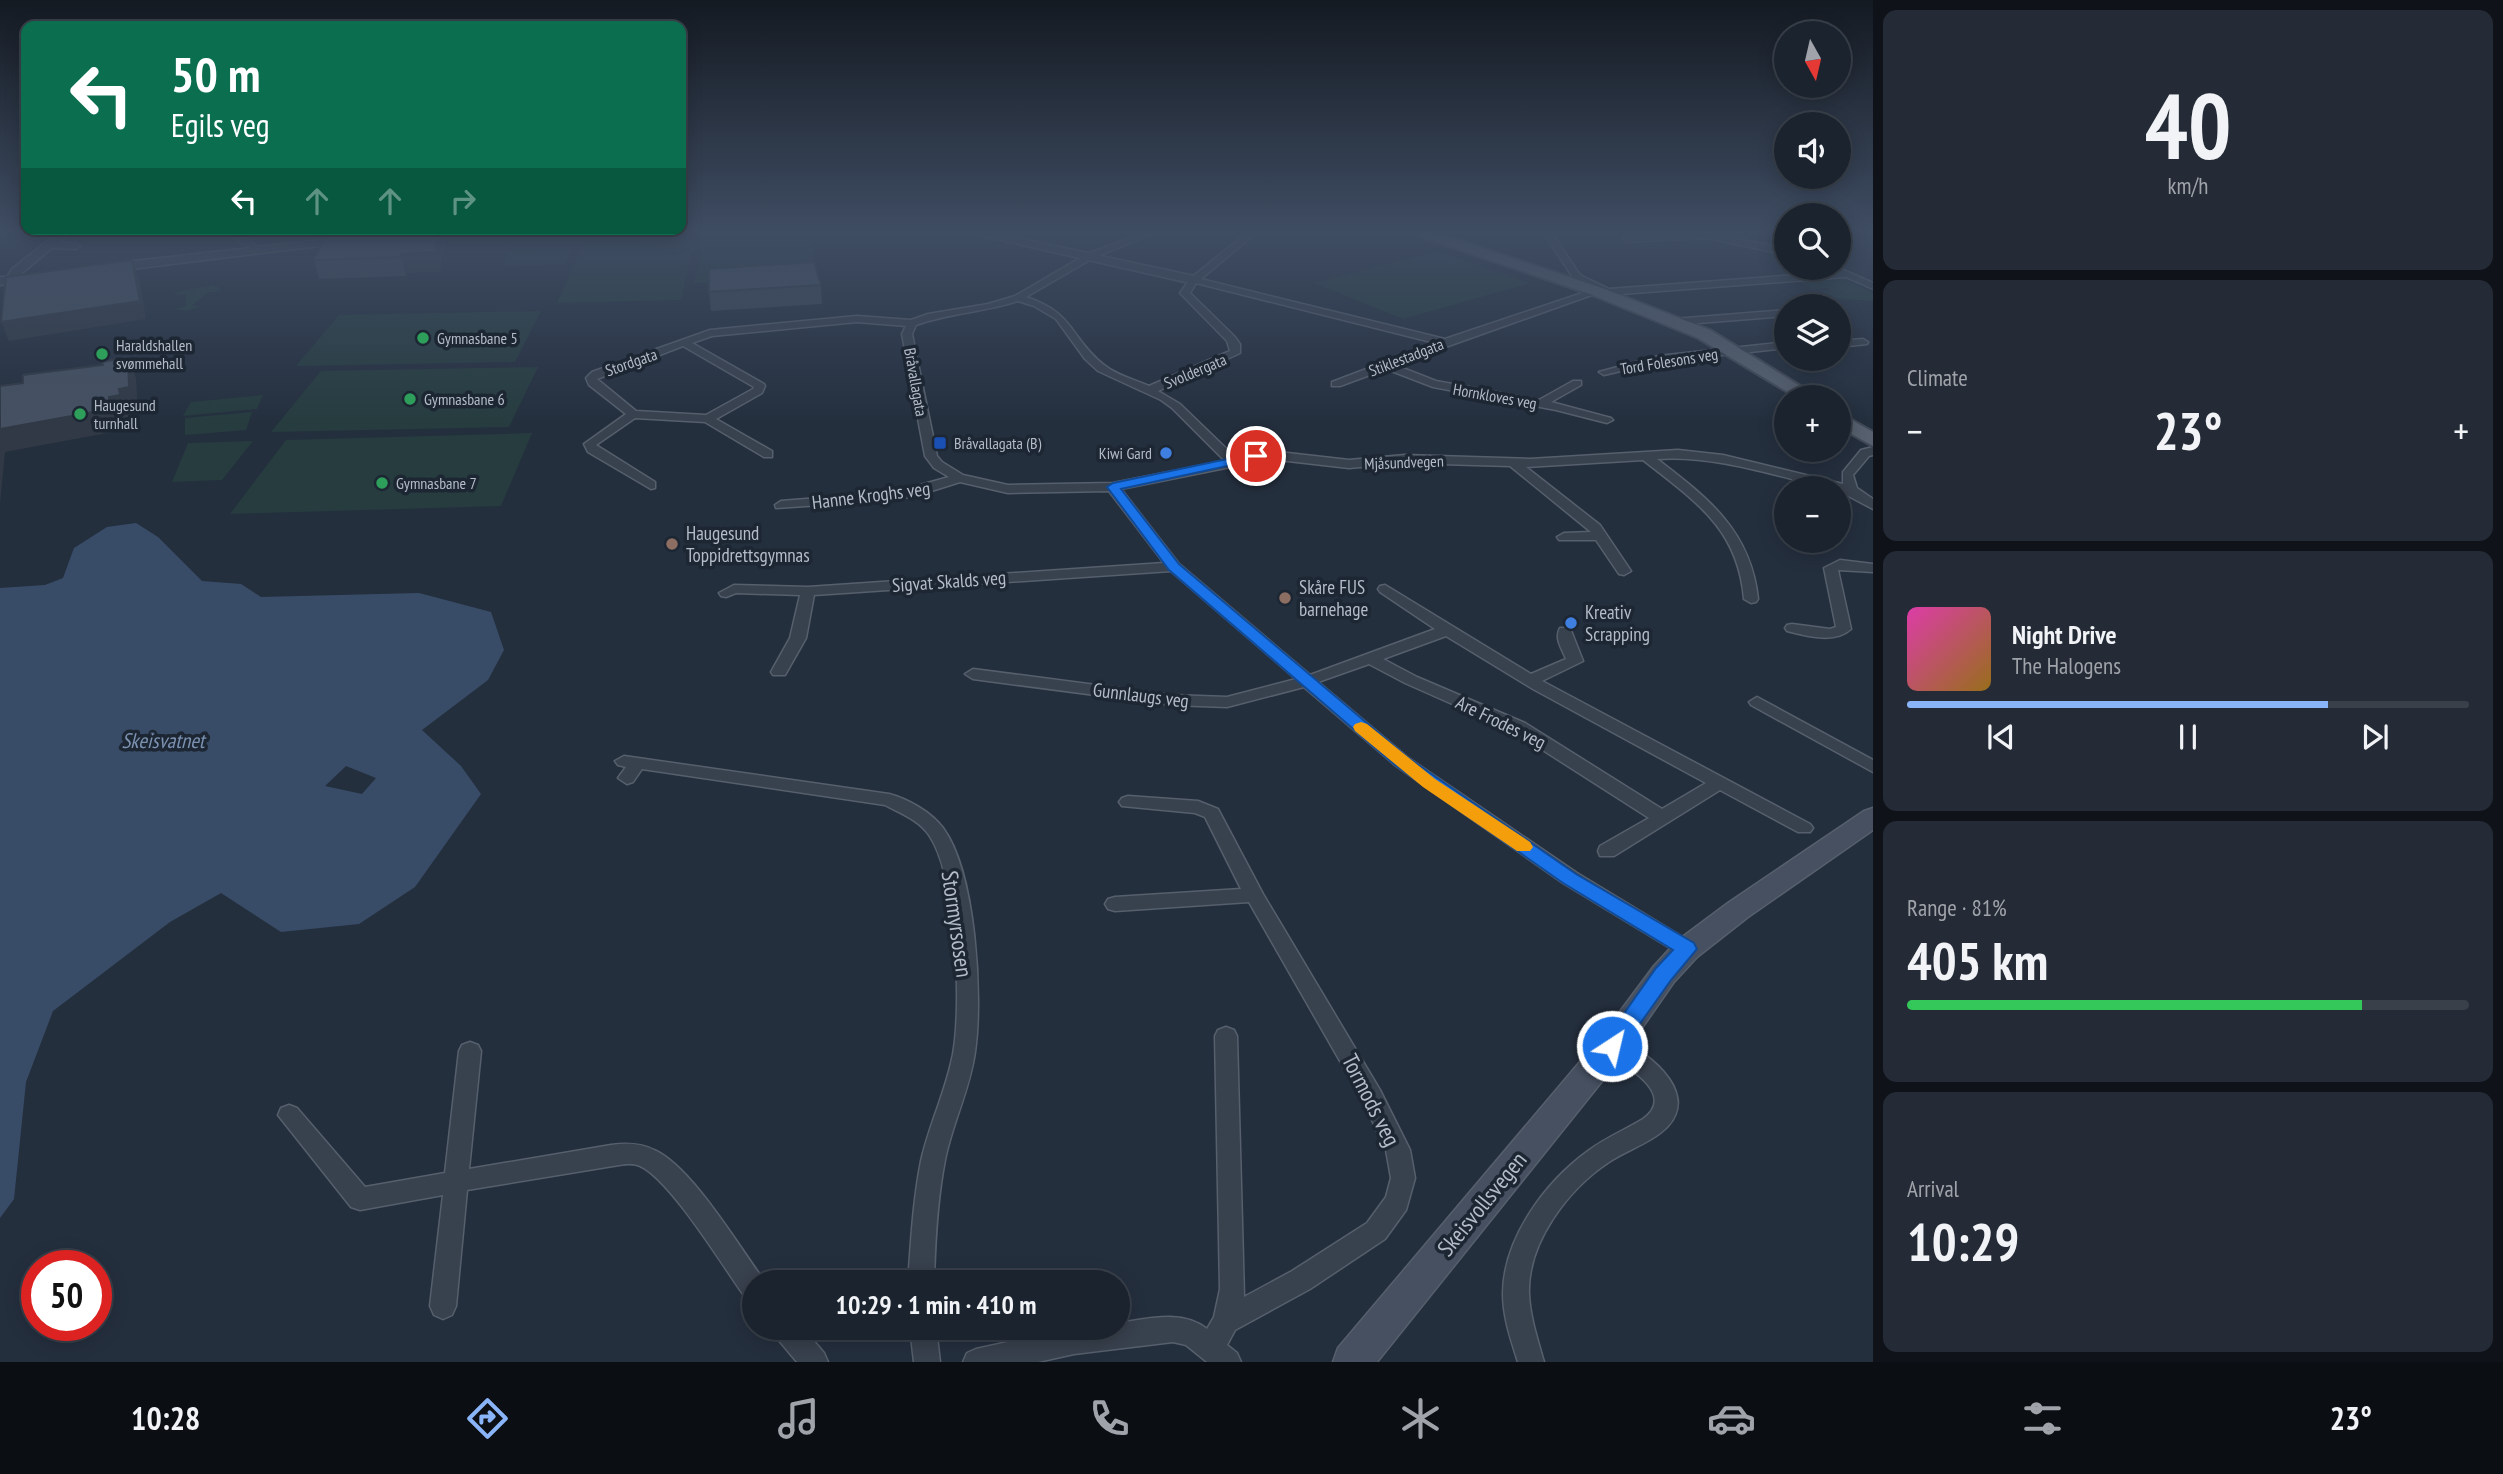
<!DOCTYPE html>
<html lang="en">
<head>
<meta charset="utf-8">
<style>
	:root { --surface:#1b232e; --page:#242b36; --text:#f1f3f6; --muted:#a0a4aa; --line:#39404a; --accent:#8ab4f8 }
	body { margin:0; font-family:"PT Sans Narrow",sans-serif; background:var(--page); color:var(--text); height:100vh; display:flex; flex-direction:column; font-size:26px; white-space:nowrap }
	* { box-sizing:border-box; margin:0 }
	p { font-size:23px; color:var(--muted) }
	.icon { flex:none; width:38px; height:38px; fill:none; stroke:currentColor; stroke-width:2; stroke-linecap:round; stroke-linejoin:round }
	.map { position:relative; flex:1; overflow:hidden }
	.drawer { display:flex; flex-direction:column; gap:10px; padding:10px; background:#0f1319; width:630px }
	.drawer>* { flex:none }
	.banner { position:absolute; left:21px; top:21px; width:665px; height:214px; border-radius:14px; box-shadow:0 4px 18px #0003,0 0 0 2px var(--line); background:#0b6e4f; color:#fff; overflow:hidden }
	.needle { width:46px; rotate:172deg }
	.tools { position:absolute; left:1774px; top:21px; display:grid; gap:14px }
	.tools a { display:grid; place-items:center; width:77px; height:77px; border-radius:50%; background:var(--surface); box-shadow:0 4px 18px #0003,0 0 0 2px var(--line); font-size:35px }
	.speed { position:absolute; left:21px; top:1250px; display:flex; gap:14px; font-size:35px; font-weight:700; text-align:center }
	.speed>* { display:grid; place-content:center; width:91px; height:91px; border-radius:50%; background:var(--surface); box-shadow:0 4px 18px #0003,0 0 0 2px var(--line); line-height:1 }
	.speed .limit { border:10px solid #d22; background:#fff; color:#111 }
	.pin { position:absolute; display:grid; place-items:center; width:60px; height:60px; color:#fff; margin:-30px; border:4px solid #fff; border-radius:50%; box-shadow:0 2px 7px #0007 }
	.me { position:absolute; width:77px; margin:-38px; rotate:35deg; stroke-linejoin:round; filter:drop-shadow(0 0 5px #0008) }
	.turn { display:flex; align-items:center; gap:24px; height:147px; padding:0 35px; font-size:32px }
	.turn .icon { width:91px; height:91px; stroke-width:2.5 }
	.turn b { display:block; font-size:49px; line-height:60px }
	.lanes { display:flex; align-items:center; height:66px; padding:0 35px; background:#0003; justify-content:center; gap:35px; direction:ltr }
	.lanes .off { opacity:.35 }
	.big { font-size:52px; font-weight:700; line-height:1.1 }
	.drawer .card { flex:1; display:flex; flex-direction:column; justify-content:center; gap:10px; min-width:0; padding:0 24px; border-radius:14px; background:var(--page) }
	.drawer .dial { align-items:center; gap:0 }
	.dial b { font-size:91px; line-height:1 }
	.song { display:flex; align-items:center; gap:21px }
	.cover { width:84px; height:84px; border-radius:10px; background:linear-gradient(135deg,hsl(320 70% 55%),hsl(40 70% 35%)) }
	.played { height:7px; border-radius:4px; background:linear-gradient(90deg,var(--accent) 75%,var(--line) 75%) }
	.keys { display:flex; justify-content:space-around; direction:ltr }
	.heat { display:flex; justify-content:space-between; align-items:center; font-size:38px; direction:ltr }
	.charge { height:10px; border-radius:5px; background:linear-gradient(90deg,#34c759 81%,var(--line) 0) }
	.trip { position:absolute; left:742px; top:1270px; width:388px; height:70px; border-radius:35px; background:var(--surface); box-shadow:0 4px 18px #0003,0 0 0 2px var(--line); font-weight:700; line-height:70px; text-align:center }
	.menu { display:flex; height:112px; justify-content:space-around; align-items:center; background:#0b0e12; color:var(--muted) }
	.menu .icon { width:49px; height:49px }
	.menu .current { color:var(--accent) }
	.menu b { font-size:32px; color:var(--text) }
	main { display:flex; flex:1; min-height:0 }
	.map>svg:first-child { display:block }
</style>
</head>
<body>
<main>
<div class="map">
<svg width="1873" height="1362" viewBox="0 0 1873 1362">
	<rect width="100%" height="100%" fill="#242f3e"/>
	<path fill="#263c3f" d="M706,232h107v48l-119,3z
		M695,239l-14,61 -124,3 27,-61z
		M573,247l-9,18 -62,1 6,-16z
		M1438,251l92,32 -127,36 -89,-36z
		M1845,279l28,14v8l-35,-2 -17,-8 10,-1 -3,-2 -14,1 -14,-7z
		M214,285l7,4 -3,3h-10l-17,14h9l-13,5 -13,-2 12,-3 -1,-12 -10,1 1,-3z
		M541,311l-26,51 -219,4 43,-51z
		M538,367l-29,60 -238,5 50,-61z
		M263,395l-6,14 -74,7 8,-14z
		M252,412l-6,18 -61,5v-17z
		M532,433l-31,73 -271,8 56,-74z
		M253,441l-31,39 -50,2 16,-39z"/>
	<path fill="#394c67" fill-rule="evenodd" d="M136,523l22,14 44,44 39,3 20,13 158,-4 72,19 13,38 -16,30 -66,50 39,36 20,28 -66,93 -56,37 -78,8 -60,-39 -51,29 -117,89 -27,71 -12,117 -14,19v-630l45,-3 18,-7 11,-30 33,-21zM346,766l30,12 -14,16 -37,-8z"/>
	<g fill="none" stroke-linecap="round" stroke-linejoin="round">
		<g stroke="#565f6c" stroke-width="3">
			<path id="minor" d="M225,232h9l30,18 -7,2z
				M997,232h12l-15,6 -4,-3z
				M1146,232h11l-64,26 -67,39c49,16 44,41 78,68 12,10 31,15 45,21l81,-35 -3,-10 -47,-48 11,-15 57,-46h9l-56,47 244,60 149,-50 -20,-10 -31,-47h8l29,43 29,14 226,-17v-4h4l34,15v6l-27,-12 -238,18 -8,-3 -205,73 41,16 103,19 34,-19h8v4l-30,17 60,16 2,2 -6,3 -51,-13 -123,-23 -47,-18 -46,17h-8v-4l103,-39 -239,-60 -6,10 45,44 5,7v9l-82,38 22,13 56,54 34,-7 79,9 56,-5 125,4 148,-9 45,5 120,29v-12l18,-22 12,-3v8l-4,1 -16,19 4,13 16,11v10l-34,-18v-3h-11c-56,-13 -113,-33 -171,-29 51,39 94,72 101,140l-2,3 -5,1 -7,-4c-6,-71 -49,-98 -101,-139l-117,7 74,58 31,46 -7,4 -5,-1 -23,-34h-37l-2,-3 7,-4 27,-1 -81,-66 -105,-3 -56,5 -79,-9 -149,30 58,75 131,111 125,-46 -55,-37 -2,-3 2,-3 5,-1 146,89 35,-15c-4,-10 -12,-21 -6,-31h10l13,33 -41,20 268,143 3,4 -3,4h-12l-78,-42 -106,66h-14l-2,-5 2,-5 49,-28 -136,-87 -108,-48 -36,-19 -51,18 89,75 170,116 117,71 3,5 -3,5 -7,3 -7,-3 -117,-71 -168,-118 -91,-78 -77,20 -55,-2 -199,-26 -8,-5 8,-5 199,26 55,2 69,-18 -125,-108 -357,24 -8,43 -21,37h-12l-2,-3 19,-34 10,-43 -64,-2 -10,4 -5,-1 -2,-3 15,-8 74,2 356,-24 -55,-72 -101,2 -48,-11 -38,12 -27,6 -119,8 -1,-3 6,-4 114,-9 54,-15 -15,-9 -9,-12 -23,-122 4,-8 -49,-4 -145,14 -20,7 72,41 1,2 -3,7 -46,26 56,32v6h-8l-59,-35 -70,-4 -39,27 59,37v6l-4,1 -63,-37 -4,-8 42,-30 -37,-29 -3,-7 6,-6 118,-42 147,-14 54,4 17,-6 60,-10 27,-8 72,-42zM1018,301l16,5 22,13 29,40 13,12 63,29 11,8 53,53 -112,22 -105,2 -45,-10 -21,-13 -5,-6 -25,-122 4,-9c33,-12 69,-13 102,-24zM683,346l71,41 -1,2 -47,26 -70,-4 -39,-32zM1446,636l87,53 173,94 -44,26 -137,-86 -108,-46 -34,-18z
				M1690,232h14l83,17v6l-79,-17 -81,4 -4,-3 4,-3 65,-2z
				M47,243h29l4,3 -4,3 -32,-1 -1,-2z
				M1787,310v6l-113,9 -5,-3 5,-3z
				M1863,339l5,3 -1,2 -28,3v-6z
				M1787,342v6l-129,14 -54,13 -5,-3 59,-16z
				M1840,560l33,4v8l-35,-2 13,59c-16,15 -44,7 -64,2l-2,-3 2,-3 5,-1 38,5 6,-2 -12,-59z
				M1757,697l116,63v12l-122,-67 -2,-3z
				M624,756l265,38c19,5 42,18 54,34 33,45 40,169 32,224 -5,37 -23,72 -30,108 -8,41 -10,82 -11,123h-26c3,-41 5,-82 13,-122 8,-36 25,-70 32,-107 9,-49 4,-178 -24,-219 -10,-15 -29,-22 -44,-30l-243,-36 -9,13 -6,2 -9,-6 8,-11 -8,-2 -3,-4z
				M1128,796l70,5 20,8 45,85 117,196 30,60 5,28 -9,32 -21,29 -75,50 -75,41 -8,15 10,8 4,9h-34l-21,-17 -13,-3 -99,12 -36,8h-75l4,-9 9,-4 96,-21h46v-5c29,-4 64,-14 89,6l7,-12 6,-28 -5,-253 3,-6 8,-3 8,3 3,6 7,261 48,-26 75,-48 19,-26 5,-19 -5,-28 -22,-47 -115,-201 -134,9 -7,-2 -3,-5 3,-5 7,-2 126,-8 -36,-72 -10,-4 -73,-7 -3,-4 3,-4z
				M1612,1037c30,10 89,53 56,89 -15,16 -41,24 -59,36 -41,27 -82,81 -80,132 1,23 9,47 15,68h-26c-7,-22 -15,-45 -15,-68 0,-55 42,-112 85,-143 17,-13 37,-21 55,-32 35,-25 -18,-54 -39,-67l-3,-6 3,-6z
				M470,1042l8,3 3,6 -12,118 142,-24c15,-2 29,-2 43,5 37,16 84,95 109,129l2,4h-11v17l-9,-3c-21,-29 -75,-118 -105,-131 -6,-3 -15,-2 -21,-1l-152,25 -11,116 -4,9 -9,4 -9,-4 -4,-9 13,-111 -83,15 -9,-3 -73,-92 3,-7 8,-3 8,3 68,79 80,-14 14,-122 3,-6z
				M772,1328h31l21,25 4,9h-31l-21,-25z
				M910,1328h26l4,34h-26z"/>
		</g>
		<g stroke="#565f6c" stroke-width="3">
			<path id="tertiary" d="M59,232h12l-50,42 -6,9 -15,2v-8h7l5,-8z
				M973,232h18l203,44 6,4 -6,4 -216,-49z
				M349,237l6,3 -2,2 -246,30 -6,-4 6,-4z"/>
		</g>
		<g stroke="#565f6c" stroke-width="3">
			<path id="secondary" d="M1873,808v22l-125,87 -51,40 -23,25 -51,73 -246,307h-44l5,-14 263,-311 53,-71 23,-25 51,-38 136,-92z"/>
		</g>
		<g stroke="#414a57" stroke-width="4">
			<path id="primary" d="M1414,232h20l168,56 108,42 108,67h-22l-98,-59 -108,-44 -174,-59z
				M1839,413l34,19v14l-34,-19z"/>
		</g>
		<use href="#minor" fill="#38414e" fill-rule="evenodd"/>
		<use href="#tertiary" fill="#38414e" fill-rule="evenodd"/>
		<use href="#secondary" fill="#465061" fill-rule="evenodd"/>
		<use href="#primary" fill="#56606e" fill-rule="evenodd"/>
	</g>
	<path fill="#3b4654" d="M343,232h102l2,11 -6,14 -1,14 -33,2 -1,3 -87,3 -5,-19z
		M821,285l1,19 -111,7 -2,-19z"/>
	<path fill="#303945" d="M441,232h4l2,11 -6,14 -1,14 -33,2 -1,3 -5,-19 1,-3 35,-15z
		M132,260l7,17 7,42 -137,22 -8,-19z
		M128,357l8,21 2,31 -11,2 1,6 -10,1v13l-113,21 -5,52v-75l109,-32 10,-8z"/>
	<path fill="#455162" stroke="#303945" stroke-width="2" d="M343,232h98l-4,7 -1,13 -34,2 -1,3 -87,3 13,-27z
		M132,260l8,41 -139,21 5,-45z
		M814,262l7,23 -112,7v-23z
		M128,357l1,30 -10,2 1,6 -11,2 1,12 -110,20v-43l23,-3v-8l80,-10 -1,-3z"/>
	<linearGradient id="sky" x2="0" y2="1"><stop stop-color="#141a22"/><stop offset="0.55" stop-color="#3f4d63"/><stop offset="1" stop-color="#3f4d63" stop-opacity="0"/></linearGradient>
	<rect width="1873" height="422" fill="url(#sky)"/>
	<path fill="#1a73e8" stroke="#114b97" stroke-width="2" d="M1256,453l4,1v5l-139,30 58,75 228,193 169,117 118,69 3,6 -26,31 -51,72 -8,3 -7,-3 -4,-6 55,-78 17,-18 -110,-67 -168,-118 -226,-195 -62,-83 6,-4z"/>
	<path fill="#f59e0b" d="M1361,722l6,2 68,55 95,63 3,5 -3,4h-13l-94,-64 -68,-56 -2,-4 2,-3z"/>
	<g fill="#2e9e5b" stroke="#1d2633" stroke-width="2.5">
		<circle cx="423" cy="338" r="7"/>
		<circle cx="102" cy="354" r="7"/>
		<circle cx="410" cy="399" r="7"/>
		<circle cx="80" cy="414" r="7"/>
		<circle cx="382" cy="483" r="7"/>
	</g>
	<rect fill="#1a4fb4" stroke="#1d2633" stroke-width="2.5" x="933" y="436" width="14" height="14" rx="3.5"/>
	<g fill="#3f7fe0" stroke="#1d2633" stroke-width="2.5">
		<circle cx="1166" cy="453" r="7"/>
		<circle cx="1571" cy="623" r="7"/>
	</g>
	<g fill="#8d6e63" stroke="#1d2633" stroke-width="2.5">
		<circle cx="672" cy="544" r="7"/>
		<circle cx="1285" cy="598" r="7"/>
	</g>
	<g text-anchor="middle" stroke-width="7" stroke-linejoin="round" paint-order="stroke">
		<g font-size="16" fill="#b4bcc9" stroke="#1d2633" text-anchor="start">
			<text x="437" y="344">Gymnasbane 5</text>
			<text x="116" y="351">Haraldshallen<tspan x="116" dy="18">svømmehall</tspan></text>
			<text x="424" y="405">Gymnasbane 6</text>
			<text x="94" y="411">Haugesund<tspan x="94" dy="18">turnhall</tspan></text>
			<text x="954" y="449">Bråvallagata (B)</text>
			<text x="1152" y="459" text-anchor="end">Kiwi Gard</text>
			<text x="396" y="489">Gymnasbane 7</text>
		</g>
		<g font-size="16" fill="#b4bcc9" stroke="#1d2633">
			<text transform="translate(1406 357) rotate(-21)" y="6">Stiklestadgata</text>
			<text transform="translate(1669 361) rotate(-9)" y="6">Tord Folesons veg</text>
			<text transform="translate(631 362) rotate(-19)" y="6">Stordgata</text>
			<text transform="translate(1195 371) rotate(-23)" y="6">Svoldergata</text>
			<text transform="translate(916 382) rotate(80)" y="6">Bråvallagata</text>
			<text transform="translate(1495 396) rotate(10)" y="6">Hornkloves veg</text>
			<text transform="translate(1404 462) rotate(-2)" y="6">Mjåsundvegen</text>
		</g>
		<g font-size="19" fill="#b4bcc9" stroke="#1d2633">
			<text transform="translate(871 495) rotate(-7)" y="7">Hanne Kroghs veg</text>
			<text transform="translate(949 581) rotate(-4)" y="7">Sigvat Skalds veg</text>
			<text transform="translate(1141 695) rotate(7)" y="7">Gunnlaugs veg</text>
			<text transform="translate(1501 722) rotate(26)" y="7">Are Frodes veg</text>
		</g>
		<g font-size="19" fill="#b4bcc9" stroke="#1d2633" text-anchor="start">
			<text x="686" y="540">Haugesund<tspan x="686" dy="22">Toppidrettsgymnas</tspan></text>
			<text x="1299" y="594">Skåre FUS<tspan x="1299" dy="22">barnehage</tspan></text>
			<text x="1585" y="619">Kreativ<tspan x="1585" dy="22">Scrapping</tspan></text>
		</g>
		<g font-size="21" font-style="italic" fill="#7c92b1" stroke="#1d2633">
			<text x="163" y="748">Skeisvatnet</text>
		</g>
		<g font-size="23" fill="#b4bcc9" stroke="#1d2633">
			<text transform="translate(957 924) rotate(82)" y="8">Stormyrsosen</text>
			<text transform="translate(1371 1100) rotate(63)" y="8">Tormods veg</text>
			<text transform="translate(1482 1204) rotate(-51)" y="8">Skeisvollsvegen</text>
		</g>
	</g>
</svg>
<div class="tools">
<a><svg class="needle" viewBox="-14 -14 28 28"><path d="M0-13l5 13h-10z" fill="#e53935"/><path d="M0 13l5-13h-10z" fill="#a0a4aa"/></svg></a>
<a><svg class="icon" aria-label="sound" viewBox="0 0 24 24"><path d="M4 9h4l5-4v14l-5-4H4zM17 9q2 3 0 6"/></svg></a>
<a><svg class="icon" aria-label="search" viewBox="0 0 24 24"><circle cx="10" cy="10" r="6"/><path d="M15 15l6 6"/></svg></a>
<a><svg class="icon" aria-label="layers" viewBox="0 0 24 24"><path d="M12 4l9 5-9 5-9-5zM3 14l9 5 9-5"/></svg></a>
<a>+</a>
<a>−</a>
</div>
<div class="speed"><div class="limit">50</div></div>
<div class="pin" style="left:1256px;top:456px;background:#d93025"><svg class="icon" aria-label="arrive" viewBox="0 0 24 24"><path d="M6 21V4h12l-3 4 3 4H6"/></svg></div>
<svg class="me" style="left:1612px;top:1046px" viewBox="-20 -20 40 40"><circle r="17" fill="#1a73e8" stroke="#fff" stroke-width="3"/><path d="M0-11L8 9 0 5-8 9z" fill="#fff"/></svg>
<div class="trip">10:29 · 1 min · 410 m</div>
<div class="banner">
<div class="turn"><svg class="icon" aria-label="left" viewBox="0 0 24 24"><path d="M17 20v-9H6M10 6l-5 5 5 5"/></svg><div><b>50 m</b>Egils veg</div></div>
<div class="lanes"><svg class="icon" aria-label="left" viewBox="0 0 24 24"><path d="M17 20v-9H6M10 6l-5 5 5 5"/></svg><svg class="icon off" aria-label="ahead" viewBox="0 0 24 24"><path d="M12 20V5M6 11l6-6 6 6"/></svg><svg class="icon off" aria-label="ahead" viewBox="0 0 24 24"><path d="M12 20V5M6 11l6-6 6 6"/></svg><svg class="icon off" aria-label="right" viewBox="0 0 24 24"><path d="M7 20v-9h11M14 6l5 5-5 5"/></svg></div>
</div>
</div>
<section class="drawer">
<div class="card dial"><b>40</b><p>km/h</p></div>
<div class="card"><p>Climate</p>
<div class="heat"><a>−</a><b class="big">23°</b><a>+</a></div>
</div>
<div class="card">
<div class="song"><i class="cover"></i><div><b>Night Drive</b><p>The Halogens</p></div></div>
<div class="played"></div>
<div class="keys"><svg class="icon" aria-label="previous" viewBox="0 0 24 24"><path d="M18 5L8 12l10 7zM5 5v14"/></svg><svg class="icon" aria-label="pause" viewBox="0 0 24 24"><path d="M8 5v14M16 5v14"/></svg><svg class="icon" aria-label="next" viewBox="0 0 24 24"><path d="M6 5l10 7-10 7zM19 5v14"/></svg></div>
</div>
<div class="card"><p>Range · 81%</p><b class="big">405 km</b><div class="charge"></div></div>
<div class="card"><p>Arrival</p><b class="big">10:29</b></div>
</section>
</main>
<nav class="menu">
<b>10:28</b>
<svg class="icon current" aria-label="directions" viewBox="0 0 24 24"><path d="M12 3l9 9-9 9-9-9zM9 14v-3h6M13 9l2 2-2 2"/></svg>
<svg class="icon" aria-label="music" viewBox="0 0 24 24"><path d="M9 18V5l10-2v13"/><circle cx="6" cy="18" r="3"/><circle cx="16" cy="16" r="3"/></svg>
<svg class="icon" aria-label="phone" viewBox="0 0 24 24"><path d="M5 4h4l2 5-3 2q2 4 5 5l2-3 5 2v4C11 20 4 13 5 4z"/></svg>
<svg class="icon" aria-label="climate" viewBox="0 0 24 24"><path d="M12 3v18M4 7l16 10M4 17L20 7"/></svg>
<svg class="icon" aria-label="car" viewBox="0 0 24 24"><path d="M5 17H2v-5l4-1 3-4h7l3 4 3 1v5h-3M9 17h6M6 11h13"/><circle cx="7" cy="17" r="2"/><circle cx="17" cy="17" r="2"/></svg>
<svg class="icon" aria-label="filters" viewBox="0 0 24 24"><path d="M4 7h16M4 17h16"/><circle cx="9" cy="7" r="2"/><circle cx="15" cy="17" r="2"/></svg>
<b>23°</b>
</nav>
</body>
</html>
